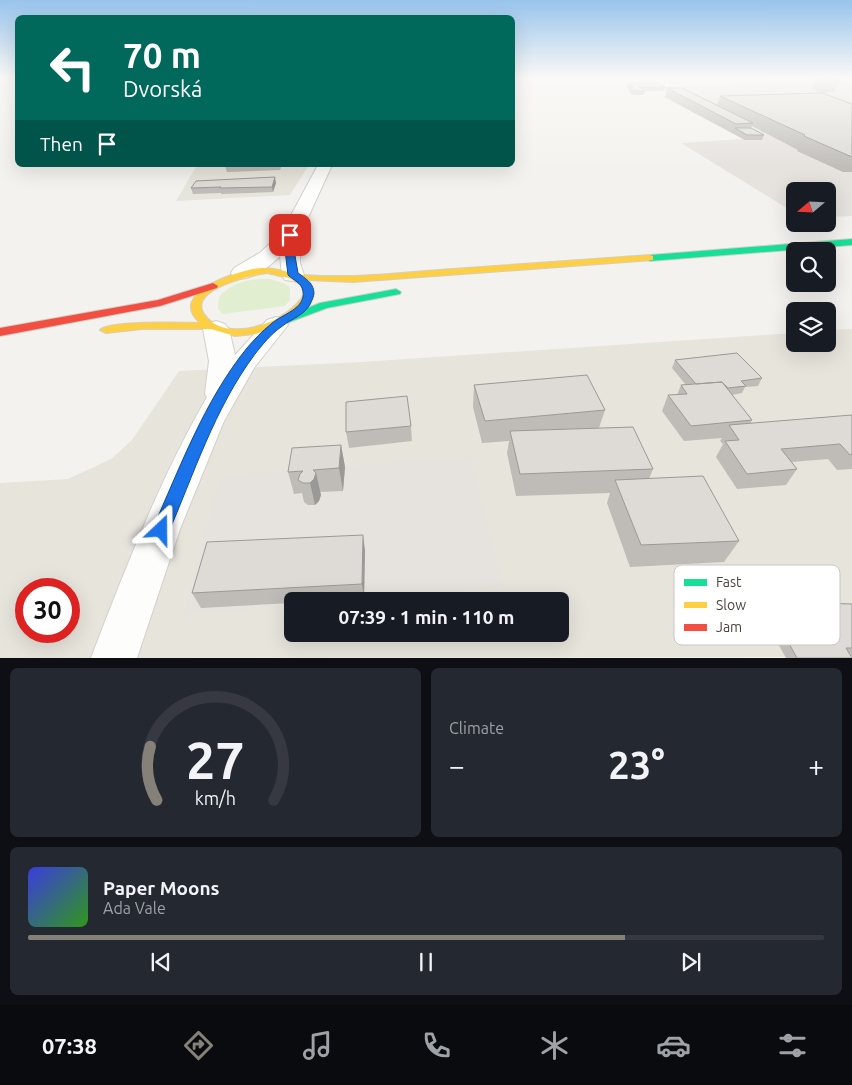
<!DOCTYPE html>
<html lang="en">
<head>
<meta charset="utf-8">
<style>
	:root { --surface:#171b24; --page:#242831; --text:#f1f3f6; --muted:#9ea1a6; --line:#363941; --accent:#868178 }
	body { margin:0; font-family:Ubuntu,sans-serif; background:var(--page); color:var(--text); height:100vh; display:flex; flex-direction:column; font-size:19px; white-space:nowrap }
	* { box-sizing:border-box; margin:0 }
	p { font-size:16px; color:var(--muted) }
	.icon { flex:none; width:28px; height:28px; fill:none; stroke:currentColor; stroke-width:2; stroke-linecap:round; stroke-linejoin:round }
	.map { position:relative; height:658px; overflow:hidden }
	.sheet { display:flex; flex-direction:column; gap:10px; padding:10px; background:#0d0f14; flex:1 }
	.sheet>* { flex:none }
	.hud { position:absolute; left:15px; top:15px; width:500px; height:152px; border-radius:8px; box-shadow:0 5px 20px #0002; background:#00695c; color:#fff; overflow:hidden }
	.needle { width:32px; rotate:251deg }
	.tools { position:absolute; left:786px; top:182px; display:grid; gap:10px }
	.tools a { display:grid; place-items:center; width:50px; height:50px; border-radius:8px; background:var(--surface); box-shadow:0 5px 20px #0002; font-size:25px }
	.speed { position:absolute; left:15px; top:578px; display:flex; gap:10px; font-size:25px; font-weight:700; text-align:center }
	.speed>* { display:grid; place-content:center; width:65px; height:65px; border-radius:50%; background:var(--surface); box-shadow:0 5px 20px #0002; line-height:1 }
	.speed .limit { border:8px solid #d22; background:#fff; color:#111 }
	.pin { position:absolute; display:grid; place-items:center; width:42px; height:42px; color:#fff; margin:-21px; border-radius:10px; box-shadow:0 2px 8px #0006 }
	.me { position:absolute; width:55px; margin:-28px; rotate:23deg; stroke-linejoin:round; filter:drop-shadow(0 0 4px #0008) }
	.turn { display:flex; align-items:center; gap:18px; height:105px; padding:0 25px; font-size:22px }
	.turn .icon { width:65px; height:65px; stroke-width:2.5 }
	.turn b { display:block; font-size:35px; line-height:42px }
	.then { display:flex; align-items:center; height:48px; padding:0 25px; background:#0003; gap:10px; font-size:19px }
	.big { font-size:38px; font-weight:700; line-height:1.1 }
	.sheet .tile { flex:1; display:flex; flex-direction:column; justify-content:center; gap:8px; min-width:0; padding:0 18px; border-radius:8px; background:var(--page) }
	.sheet .dial { align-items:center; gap:0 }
	.dial svg { height:130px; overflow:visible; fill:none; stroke:var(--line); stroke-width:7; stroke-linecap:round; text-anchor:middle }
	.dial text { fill:var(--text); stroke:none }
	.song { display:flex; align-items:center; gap:15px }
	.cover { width:60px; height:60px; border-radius:8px; background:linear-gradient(135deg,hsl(240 70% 55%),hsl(110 70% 35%)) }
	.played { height:5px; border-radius:2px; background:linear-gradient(90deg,var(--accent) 75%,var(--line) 75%) }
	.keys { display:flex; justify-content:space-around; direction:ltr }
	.heat { display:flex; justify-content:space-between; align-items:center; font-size:28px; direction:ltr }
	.sheet .tiles { flex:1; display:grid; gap:10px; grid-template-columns:1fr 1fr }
	.tile:last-child { grid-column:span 2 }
	.trip { position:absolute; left:284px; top:592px; width:285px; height:50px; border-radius:8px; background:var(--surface); box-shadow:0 5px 20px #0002; font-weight:700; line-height:50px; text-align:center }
	.menu { display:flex; height:80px; justify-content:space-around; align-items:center; background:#090b0e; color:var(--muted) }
	.menu .icon { width:35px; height:35px }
	.menu .current { color:var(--accent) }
	.menu b { font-size:22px; color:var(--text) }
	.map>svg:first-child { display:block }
</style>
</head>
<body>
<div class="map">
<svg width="852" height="658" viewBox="0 0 852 658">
	<rect width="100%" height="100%" fill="#f4f2ee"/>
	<path fill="#e7e4dc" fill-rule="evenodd" d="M197,165h112l-19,30 -114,6z
		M852,329v328l-852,1v-175l68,-4 43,-20 21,-19 47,-69 182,-9 434,-29v11h33v-14zM26,589h43v42h-43zM292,601h268v33h-268z"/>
	<path fill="#e6e2de" d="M813,82h39v134l-24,1v-26h-33v22l-114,-70 62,-4 -82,-43 9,-1 -11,-8z
		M470,457l33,130 -161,14h-50v5l-109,9 38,-139z"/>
	<path fill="#e1eecf" d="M270,279l16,5 4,4v12l-5,6 -62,8 -5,-5 1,-12c13,-15 32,-19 51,-18z"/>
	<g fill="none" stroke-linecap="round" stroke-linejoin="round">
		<g stroke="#d2d0cb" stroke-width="2">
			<path id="street" d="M318,165h14l-32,70v28l4,12 -3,5 -8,1 -8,-1 -3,-5 -2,-19c-11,11 -29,26 -46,22l-3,-5 3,-5 27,-16 21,-20z
				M276,317l9,3 3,5 -34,43 -30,53 -44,108 -43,129h-46c34,-89 69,-179 116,-261l-2,-3 4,-33 -6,-32 4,-5 9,-3 9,3 4,5 6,26 32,-35z"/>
		</g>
		<g stroke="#d3cfc5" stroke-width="2">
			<path id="fast" d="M852,239v6l-202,16 -5,-3 5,-3z
				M396,289l5,3 -1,2 -73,14 -40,15 -6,-3 2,-2 37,-15z"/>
		</g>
		<g stroke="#d3cfc5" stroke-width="2">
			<path id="slow" d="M650,255l3,1v4l-300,22 -46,-2 4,4 3,10 -7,13 -12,11 -16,9 -24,7 -20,2 -24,-7h-69l-36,4 -6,-3c10,-10 83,-7 100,-7 -33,-29 33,-50 53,-54 16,-3 29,2 44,5 14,3 42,2 57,2 33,-1 66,-5 99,-7 66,-5 131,-9 197,-14zM267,273l22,5 12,7 3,9c-14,28 -79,52 -100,20 -17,-25 49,-39 63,-41z"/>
		</g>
		<g stroke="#d3cfc5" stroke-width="2">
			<path id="jam" d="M213,283l5,3 -1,2 -57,18 -160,30v-8l158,-28z"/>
		</g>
		<path stroke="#d3d2cc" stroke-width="1" stroke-dasharray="1 1" stroke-linecap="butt" d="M834,85l18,-1
			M679,88l139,-3"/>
		<use href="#street" fill="#fdfdfc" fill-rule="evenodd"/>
		<use href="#fast" fill="#16e098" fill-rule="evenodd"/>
		<use href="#slow" fill="#ffcf43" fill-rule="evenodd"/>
		<use href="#jam" fill="#f24e42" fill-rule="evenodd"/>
	</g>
	<path fill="#bfbcb8" d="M816,78l24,3 -6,11 -13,1 -9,-4z
		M627,83l38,4 -1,4h-19l-1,4h-11l-5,-4 1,-2 -3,-2z
		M667,88l50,17 3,-9 132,8v68h-9l-46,-21 1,-1 -46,-24 -1,2 13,7 -2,5h-17l-80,-43z
		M226,165h56l-2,5 -53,2 -2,-6z
		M276,183l-3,9 -52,2v-1l-28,1 -2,-6z
		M675,360l87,18 -4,8 -13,1 -3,6 -10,2 20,25 -2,4 102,-9v54l-15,1 -9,-11 -36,3 5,7 -11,16 -49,4 -21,-32 7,-13 -3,-3 2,-3 -38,3 -22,-30 6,-16h9l4,-10h5l-14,-17z
		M474,385l131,25 -6,18 54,41 -4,10 90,62 -15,21 -94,5 -23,-64 3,-10 -94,3 -9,-43 2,-12 -27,2 -9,-36z
		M411,426l1,15 -63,7 -3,-16z
		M341,445l4,22 -2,24 -23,1 1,3 -2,6 -4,4h-7l-4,-3 -2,-9 -8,1 -6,-22z
		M365,550l-1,49 -45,2h-27v2l-91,5 -9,-15z
		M748,570l69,33 35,1v52h-1l1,2h-66l-44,-80z"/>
	<path fill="#9b9996" d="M275,177l1,6 -3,9 -1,-5z
		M341,445l4,22 -2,24 -4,-23z
		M316,473l5,22 -2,6 -4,4 -5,-22z
		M363,535l2,15 -1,49 -2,-15z"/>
	<path fill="#dedbd6" stroke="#9b9996" d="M816,78h14l10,3h-14z
		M627,83h31l7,4h-26l6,4h-11l-5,-4h5z
		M667,88h15l71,35 -17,1z
		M822,93l30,11v53l-48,-21 1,-1 -85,-39z
		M735,128h16l13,7h-17z
		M226,165h33l-34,1z
		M275,177l-3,10 -52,1 1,-1 -30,1 5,-7z
		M737,353l25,25 -21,3 5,5 -18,2 -6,-6 -26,2 -21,-24z
		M587,375l18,35 -120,11 -11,-36z
		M722,382l30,38 -61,6 -23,-31 19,-1 -6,-9z
		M407,396l4,30 -65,6v-30z
		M852,415v39l-2,1 -10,-11 -59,5 16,20 -50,5 -22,-33 14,-1 -10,-15z
		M633,427l20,42 -133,5 -10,-43z
		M341,445l-2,23 -26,2 3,3 -2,6 -4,4h-7l-5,-3 2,-6 3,-3 -15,1 4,-24z
		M703,476l36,65 -98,4 -26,-65z
		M363,535l-1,49 -170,9 15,-51z
		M795,567l22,36 35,1v44h-6l6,10h-55l-49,-88z"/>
	<linearGradient id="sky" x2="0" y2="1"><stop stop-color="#98c4ec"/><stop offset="0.46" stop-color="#faf9f7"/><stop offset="1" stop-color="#faf9f7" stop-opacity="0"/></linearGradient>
	<rect width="852" height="169" fill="url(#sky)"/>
	<path fill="#1a73e8" stroke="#114b97" d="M290,232l5,3 -1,15 4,23c10,7 20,14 14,27 -5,15 -20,18 -31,27 -10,7 -19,18 -26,27 -41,55 -61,120 -88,182l-6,2 -6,-2 -3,-6c28,-62 52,-129 95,-182 7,-8 15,-17 24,-24 11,-10 35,-15 32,-33 -1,-8 -10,-11 -15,-16l-3,-25 1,-15z"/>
	<rect x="674" y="565" width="166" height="80" rx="8" fill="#fff" stroke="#c9c7c4" stroke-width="1"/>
	<rect x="684" y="579" width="23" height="7" fill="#16e098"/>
	<rect x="684" y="602" width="23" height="6" fill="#ffcf43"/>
	<rect x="684" y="624" width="23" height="7" fill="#f24e42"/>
	<g font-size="14" fill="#4b4439">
		<text x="716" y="587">Fast</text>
		<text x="716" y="610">Slow</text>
		<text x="716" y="632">Jam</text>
	</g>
</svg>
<div class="tools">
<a><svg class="needle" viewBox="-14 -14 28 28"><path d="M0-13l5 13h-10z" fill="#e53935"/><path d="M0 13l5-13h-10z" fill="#9ea1a6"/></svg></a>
<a><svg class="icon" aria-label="search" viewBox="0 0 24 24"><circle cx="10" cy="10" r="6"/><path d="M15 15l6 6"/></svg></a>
<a><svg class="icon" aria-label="layers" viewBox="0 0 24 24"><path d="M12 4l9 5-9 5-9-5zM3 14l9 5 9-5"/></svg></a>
</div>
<div class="speed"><div class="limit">30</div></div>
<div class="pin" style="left:290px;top:235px;background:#d93025"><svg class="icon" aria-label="arrive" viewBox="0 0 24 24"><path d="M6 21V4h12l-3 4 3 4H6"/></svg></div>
<svg class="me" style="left:161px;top:530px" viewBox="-20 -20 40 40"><path d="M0-17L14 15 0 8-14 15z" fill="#1a73e8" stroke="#fff" stroke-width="4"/></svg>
<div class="trip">07:39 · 1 min · 110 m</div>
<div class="hud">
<div class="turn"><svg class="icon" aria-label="left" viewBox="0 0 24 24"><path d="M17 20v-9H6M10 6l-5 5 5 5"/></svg><div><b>70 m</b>Dvorská</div></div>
<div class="then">Then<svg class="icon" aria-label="arrive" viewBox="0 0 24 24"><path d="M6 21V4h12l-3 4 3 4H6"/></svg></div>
</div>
</div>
<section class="sheet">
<div class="tiles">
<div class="tile dial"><svg viewBox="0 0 100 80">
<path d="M14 69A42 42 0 1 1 86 69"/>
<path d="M14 69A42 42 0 0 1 10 36" stroke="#868178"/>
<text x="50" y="56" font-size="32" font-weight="700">27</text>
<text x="50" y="72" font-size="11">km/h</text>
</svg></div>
<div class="tile"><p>Climate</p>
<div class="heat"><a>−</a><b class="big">23°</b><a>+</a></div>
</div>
<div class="tile">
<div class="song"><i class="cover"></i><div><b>Paper Moons</b><p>Ada Vale</p></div></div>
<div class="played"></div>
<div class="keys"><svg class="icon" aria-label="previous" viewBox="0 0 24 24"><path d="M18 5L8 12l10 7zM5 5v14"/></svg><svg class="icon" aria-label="pause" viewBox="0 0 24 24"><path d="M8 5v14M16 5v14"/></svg><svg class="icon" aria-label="next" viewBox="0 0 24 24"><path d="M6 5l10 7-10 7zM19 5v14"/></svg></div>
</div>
</div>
</section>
<nav class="menu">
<b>07:38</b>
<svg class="icon current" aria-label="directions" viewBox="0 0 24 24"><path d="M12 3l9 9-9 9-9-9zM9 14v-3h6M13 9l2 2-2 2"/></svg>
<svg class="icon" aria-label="music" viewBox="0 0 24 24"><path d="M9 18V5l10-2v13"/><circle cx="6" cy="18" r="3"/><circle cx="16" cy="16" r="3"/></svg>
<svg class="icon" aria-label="phone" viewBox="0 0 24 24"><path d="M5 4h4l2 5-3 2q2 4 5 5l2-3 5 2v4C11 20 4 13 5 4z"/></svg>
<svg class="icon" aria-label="climate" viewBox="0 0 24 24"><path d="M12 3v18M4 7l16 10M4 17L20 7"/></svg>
<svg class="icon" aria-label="car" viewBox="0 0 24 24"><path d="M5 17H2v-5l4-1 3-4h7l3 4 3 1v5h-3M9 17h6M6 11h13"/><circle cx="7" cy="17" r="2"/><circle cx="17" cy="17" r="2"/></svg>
<svg class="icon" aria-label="filters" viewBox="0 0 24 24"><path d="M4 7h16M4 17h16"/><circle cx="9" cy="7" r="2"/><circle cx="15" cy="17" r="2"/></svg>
</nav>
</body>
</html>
